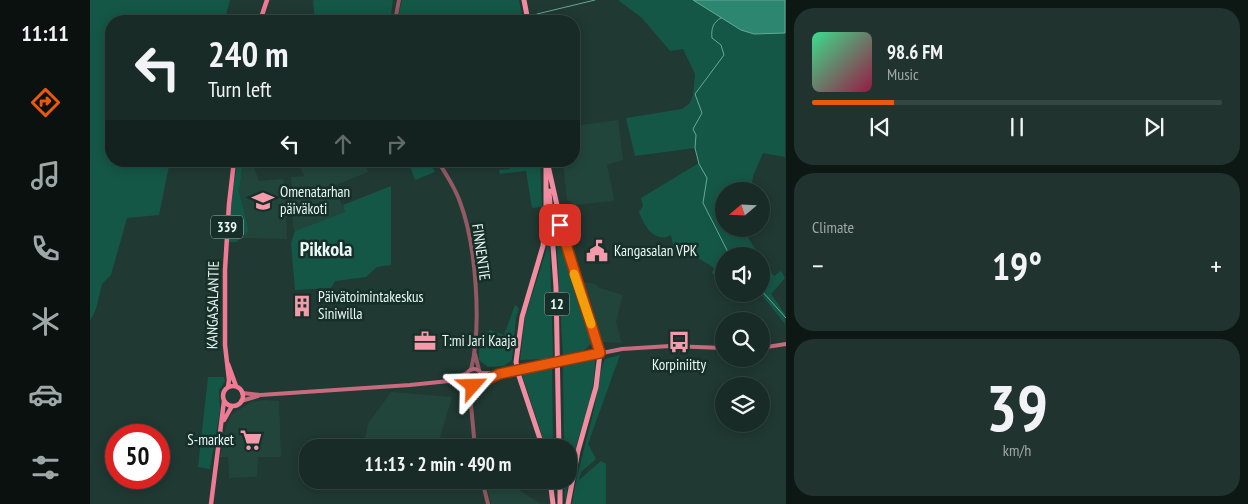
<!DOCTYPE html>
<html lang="en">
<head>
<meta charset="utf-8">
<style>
	:root { --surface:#182b26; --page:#21332e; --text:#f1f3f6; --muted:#9fa7a7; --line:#364743; --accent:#ea580c }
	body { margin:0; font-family:"PT Sans Narrow",sans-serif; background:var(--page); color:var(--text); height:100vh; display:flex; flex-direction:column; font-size:19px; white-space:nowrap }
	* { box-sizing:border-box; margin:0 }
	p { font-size:16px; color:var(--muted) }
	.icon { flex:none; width:28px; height:28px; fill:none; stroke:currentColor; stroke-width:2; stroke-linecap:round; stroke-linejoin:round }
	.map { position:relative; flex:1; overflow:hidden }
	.panel { display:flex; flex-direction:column; gap:8px; padding:8px; background:#0d1815; width:462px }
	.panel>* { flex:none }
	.hud { position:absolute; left:15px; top:15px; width:475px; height:152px; border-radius:20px; box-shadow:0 2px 12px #0003,0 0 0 1px var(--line); background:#182b26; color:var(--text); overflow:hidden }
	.needle { width:32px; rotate:251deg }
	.tools { position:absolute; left:625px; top:182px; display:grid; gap:10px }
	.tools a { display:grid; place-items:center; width:55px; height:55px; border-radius:50%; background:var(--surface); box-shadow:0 2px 12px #0003,0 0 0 1px var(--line); font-size:25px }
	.speed { position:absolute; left:15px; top:424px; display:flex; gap:10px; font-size:25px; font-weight:700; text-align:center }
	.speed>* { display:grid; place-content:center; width:65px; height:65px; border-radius:50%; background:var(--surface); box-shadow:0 2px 12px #0003,0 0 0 1px var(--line); line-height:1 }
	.speed .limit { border:8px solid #d22; background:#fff; color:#111 }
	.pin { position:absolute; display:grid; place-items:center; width:42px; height:42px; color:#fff; margin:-21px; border-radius:10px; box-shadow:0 2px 8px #0006 }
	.me { position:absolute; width:55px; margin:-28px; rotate:65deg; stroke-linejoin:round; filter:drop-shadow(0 0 4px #0008) }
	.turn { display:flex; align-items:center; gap:18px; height:105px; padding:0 20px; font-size:22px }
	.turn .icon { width:65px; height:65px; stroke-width:2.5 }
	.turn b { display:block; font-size:35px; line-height:42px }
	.lanes { display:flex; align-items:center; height:48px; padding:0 20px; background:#0003; justify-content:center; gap:25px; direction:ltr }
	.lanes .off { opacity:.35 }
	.big { font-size:38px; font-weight:600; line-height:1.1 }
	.panel .widget { flex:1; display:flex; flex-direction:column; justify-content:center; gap:8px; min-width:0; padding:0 18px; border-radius:20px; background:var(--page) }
	.panel .dial { align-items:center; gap:0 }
	.dial b { font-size:65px; line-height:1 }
	.song { display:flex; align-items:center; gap:15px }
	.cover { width:60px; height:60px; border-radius:8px; background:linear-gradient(135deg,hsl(150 70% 55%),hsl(340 70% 35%)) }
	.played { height:5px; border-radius:2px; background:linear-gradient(90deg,var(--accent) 20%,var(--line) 20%) }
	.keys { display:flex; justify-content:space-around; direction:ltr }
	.heat { display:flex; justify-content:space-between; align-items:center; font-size:28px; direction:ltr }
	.trip { position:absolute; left:209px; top:439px; width:278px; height:50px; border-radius:20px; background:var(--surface); box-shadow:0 2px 12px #0003,0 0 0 1px var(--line); font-weight:600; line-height:50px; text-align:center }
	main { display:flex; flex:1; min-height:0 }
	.tab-bar { display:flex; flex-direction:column; width:90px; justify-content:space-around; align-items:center; background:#0a110f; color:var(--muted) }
	.tab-bar .icon { width:35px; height:35px }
	.tab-bar .active { color:var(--accent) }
	.tab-bar b { font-size:22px; color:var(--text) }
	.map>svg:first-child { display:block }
</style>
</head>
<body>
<main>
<nav class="tab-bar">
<b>11:11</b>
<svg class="icon active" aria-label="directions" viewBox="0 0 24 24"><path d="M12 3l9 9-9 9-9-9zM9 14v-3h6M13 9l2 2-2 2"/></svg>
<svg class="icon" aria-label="music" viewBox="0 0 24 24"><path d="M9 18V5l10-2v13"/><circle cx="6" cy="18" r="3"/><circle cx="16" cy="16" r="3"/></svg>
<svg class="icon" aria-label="phone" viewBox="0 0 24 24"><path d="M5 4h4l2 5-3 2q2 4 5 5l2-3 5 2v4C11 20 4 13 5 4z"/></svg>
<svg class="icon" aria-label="climate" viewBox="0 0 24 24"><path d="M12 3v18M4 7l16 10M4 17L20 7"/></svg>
<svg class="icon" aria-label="car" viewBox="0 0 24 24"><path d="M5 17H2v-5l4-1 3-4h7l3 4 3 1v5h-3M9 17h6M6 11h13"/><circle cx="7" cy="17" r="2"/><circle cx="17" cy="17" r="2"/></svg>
<svg class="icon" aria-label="filters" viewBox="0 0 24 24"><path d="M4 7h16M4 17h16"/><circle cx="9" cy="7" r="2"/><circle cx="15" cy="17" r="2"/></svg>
</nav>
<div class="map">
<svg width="696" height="504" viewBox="0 0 696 504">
	<rect width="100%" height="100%" fill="#203932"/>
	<path fill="#22453b" d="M528,120l5,40 -16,5 7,33 -1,3 -38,4 -8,-5 -4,-39h11v-35z
		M155,161h7l7,20 24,-2 2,5 2,55 -47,-1 9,-7 -10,-39 4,-30z
		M208,161h66l4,11 -34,14 11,26 -50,19 -2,-3 -2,-51 13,-1z
		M493,282l12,2 5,4 23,7 -7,27 6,21 -20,-1z
		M301,392l61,5 -15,50h-74l5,-23z
		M173,400l16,1 2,56h-23l-1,20 -28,1 -1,-21h-8l6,-30 6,-13 18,-11z
		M422,485l29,19h-50l-4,-16z"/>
	<path fill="#155747" d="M0,0h140l-4,15 -17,-1 -3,7h-95v140h59l-11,54 -32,3 -16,57 -9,9 -6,25 -6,12z
		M223,0h80l-3,21h-75z
		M312,0h117l4,21h-126z
		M528,0h167v157l-22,-4 -10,23 -2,15h-27v38h28l3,4 -7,5 12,18h-36v29l-12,-12 2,-5 -27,-17 -13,-1 -3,-15c-16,9 -27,-9 -32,-23l4,-6 -2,-8 58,-35 -4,-15 -60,8 -9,-38 56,-9 7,-5 4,-8 2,-22 -12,-25 -13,2 -28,-33z
		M148,161h7l-2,1 -4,30 10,39 -13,11h-7l1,-38z
		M318,161h21l6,11 -20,8z
		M423,161h27l2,46 -10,1 -6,-37 -26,3 -1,-4 10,-1z
		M301,186v79l-14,2 -11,10 -31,4 -4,7 -36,2 -4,-47 4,-12 50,-19 -2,-7z
		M459,224l4,132 -7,3 -26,1 5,-43 21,-66z
		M468,227l14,56 20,60 -9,8 -20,4 -7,-124z
		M671,258l13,18 7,-5 4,7 -14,16 14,20v10l-24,-30z
		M425,305l4,3 -3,10 -4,42 -8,6 -16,1 -9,-7v-18l11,-12 14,5z
		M530,355l-32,89 8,15 -15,13 -2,8 22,-19 5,3v40h-34c5,-34 16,-66 23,-100 3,-15 4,-31 10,-45z
		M502,358l3,1c1,34 -14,66 -22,99 -4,15 -6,31 -8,46l-1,-24h4v-32l-4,-1 -1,-82z
		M462,367l1,80h-7l-24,-72 1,-3 4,-1z
		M118,377h16l1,4 -6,9 1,21 -10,58 -12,-2z"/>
	<path fill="#2d8770" stroke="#65a997" d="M603,0h92v33l-31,1 -13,-4z"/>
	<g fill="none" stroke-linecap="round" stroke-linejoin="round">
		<path stroke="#65a997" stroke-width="1" d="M447,14l58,-14
			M631,18c-8,4 -10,11 -9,20l9,7 3,10 -29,39 7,19 -9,16 3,6 -1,13 4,16 8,14 -4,25 27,53
			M417,21l6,-1
			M671,290l25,28"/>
		<path stroke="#935964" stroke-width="4" d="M305,21l4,-21
			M348,161c8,14 17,26 22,41 16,42 22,123 11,168
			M385,354l4,16
			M379,384l6,64
			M382,399l4,-14
			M392,480l6,24"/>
		<path stroke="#c86b7f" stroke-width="4" d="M671,348l25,-4
			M482,359l50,-10 48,-3 54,2
			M376 377a8 8 0 1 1 16 0a8 8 0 1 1-16 0Z
			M391,373h16
			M361,380l16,-7
			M391,382l18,-8 45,-9
			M152,393l18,2 150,-10 39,-4 18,1
			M151,401l17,-5"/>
		<path stroke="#f07994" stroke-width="4.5" d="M170,21l7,-21
			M138,364l8,22
			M133 396a10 10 0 1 1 20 0a10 10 0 1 1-20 0Z
			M138,387l1,-7 -4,-35v-75l4,-66 5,-43
			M134,420l8,-14
			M121,504l13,-103"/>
		<path stroke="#f28ca1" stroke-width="5" d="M434,0l4,21
			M457,161l21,93 32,99 -4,34 -18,64 -10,53
			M459,191l7,96 3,161
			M453,448l-24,-72 -3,-14 6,-45 21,-71 3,-36v-44
			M460,480l3,24
			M470,480v24"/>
		<path stroke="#c86b7f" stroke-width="4" d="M454,365l28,-6"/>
	</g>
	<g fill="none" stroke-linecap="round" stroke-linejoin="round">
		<g stroke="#983908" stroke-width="12">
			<path id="route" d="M383,386l26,-12 101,-21 -40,-128"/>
		</g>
		<use href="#route" stroke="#ea580c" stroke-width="9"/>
		<path stroke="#f59e0b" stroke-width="9" d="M484,274l17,50"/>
	</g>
	<defs>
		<g id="school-bare" transform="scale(1.725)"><path d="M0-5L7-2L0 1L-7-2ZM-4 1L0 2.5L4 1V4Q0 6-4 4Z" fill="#f39aab" stroke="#162f28" stroke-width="2.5" paint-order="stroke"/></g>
		<g id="civic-bare" transform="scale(1.725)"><path d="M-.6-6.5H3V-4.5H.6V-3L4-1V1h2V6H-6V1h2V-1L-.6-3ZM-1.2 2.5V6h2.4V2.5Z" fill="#f39aab" stroke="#162f28" stroke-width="2.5" paint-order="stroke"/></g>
		<g id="building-bare" transform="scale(1.725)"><path d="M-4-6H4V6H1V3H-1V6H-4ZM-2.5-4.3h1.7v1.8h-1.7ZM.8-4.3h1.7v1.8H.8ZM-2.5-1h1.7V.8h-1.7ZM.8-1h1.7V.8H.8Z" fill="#f39aab" stroke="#162f28" stroke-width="2.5" paint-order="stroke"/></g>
		<g id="office-bare" transform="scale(1.725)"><path d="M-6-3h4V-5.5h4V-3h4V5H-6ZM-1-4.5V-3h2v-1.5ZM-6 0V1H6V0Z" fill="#f39aab" stroke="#162f28" stroke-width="2.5" paint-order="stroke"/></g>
		<g id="bus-bare" transform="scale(1.725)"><path d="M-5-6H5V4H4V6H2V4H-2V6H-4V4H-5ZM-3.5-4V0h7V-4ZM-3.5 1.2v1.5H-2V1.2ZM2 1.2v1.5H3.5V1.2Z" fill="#f39aab" stroke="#162f28" stroke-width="2.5" paint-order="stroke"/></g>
		<g id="supermarket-bare" transform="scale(1.725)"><path d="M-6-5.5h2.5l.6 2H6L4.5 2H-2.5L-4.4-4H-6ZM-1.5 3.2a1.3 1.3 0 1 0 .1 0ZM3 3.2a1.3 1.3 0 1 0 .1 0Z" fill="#f39aab" stroke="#162f28" stroke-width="2.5" paint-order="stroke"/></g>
	</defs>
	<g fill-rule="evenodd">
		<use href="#school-bare" x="173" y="201"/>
		<use href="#civic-bare" x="507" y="251"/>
		<use href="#building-bare" x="212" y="306"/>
		<use href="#office-bare" x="335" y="341"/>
		<use href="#bus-bare" x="589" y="342"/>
		<use href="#supermarket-bare" x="161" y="440"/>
	</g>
	<g text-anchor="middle" stroke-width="5" stroke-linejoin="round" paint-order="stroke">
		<g fill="#162f28" stroke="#aabcb6" stroke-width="1">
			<rect x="121" y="215.5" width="32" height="23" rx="4"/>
			<rect x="454.5" y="292.5" width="25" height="23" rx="4"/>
		</g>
		<g font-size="14" font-weight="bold" fill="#e9f8f3">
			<text x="137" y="232">339</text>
			<text x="467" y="309">12</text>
		</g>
		<g font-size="15" fill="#e9f8f3" stroke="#162f28" text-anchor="start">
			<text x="190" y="197">Omenatarhan<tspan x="190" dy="17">päiväkoti</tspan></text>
			<text x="524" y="256">Kangasalan VPK</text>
			<text x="228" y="302">Päivätoimintakeskus<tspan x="228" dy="17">Siniwilla</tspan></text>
			<text x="352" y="346">T:mi Jari Kaaja</text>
			<text x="589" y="370" text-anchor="middle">Korpiniitty</text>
			<text x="144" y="445" text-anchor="end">S-market</text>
		</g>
		<g font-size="15" fill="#e9f8f3" stroke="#162f28">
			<text transform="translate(391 252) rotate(82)" y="5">FINNENTIE</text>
			<text transform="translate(123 305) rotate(-89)" y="5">KANGASALANTIE</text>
		</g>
		<g font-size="20" font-weight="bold" fill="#e9f8f3" stroke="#162f28">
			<text x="236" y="256">Pikkola</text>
		</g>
	</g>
</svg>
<div class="tools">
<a><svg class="needle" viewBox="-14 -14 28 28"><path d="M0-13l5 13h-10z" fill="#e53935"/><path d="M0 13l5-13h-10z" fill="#9fa7a7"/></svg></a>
<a><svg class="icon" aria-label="sound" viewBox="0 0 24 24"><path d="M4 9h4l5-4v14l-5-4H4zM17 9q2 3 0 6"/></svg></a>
<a><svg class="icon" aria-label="search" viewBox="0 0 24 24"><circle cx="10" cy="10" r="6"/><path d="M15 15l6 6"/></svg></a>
<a><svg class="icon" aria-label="layers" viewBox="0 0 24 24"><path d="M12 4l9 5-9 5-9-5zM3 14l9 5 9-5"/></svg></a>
</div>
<div class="speed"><div class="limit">50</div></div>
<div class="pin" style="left:470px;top:225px;background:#d93025"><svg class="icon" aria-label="arrive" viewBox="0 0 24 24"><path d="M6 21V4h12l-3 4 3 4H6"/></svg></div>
<svg class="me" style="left:383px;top:386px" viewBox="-20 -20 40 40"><path d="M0-17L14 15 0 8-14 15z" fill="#ea580c" stroke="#fff" stroke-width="4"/></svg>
<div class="trip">11:13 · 2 min · 490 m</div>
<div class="hud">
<div class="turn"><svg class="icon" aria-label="left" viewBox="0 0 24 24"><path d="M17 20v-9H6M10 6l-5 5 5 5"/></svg><div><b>240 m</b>Turn left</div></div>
<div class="lanes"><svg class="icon" aria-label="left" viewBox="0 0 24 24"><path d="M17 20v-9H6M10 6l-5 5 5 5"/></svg><svg class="icon off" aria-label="ahead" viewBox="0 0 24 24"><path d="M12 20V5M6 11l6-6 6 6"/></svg><svg class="icon off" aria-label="right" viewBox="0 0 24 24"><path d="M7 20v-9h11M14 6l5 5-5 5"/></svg></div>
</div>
</div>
<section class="panel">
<div class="widget">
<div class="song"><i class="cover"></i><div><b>98.6 FM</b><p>Music</p></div></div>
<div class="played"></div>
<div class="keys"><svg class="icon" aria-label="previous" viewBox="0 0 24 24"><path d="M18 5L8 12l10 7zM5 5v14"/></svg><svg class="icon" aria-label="pause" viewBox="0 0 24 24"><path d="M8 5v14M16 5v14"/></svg><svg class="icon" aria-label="next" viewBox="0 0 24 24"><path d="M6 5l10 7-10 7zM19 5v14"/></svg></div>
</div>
<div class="widget"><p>Climate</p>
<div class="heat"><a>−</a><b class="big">19°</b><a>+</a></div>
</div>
<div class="widget dial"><b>39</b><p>km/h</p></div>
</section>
</main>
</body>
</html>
